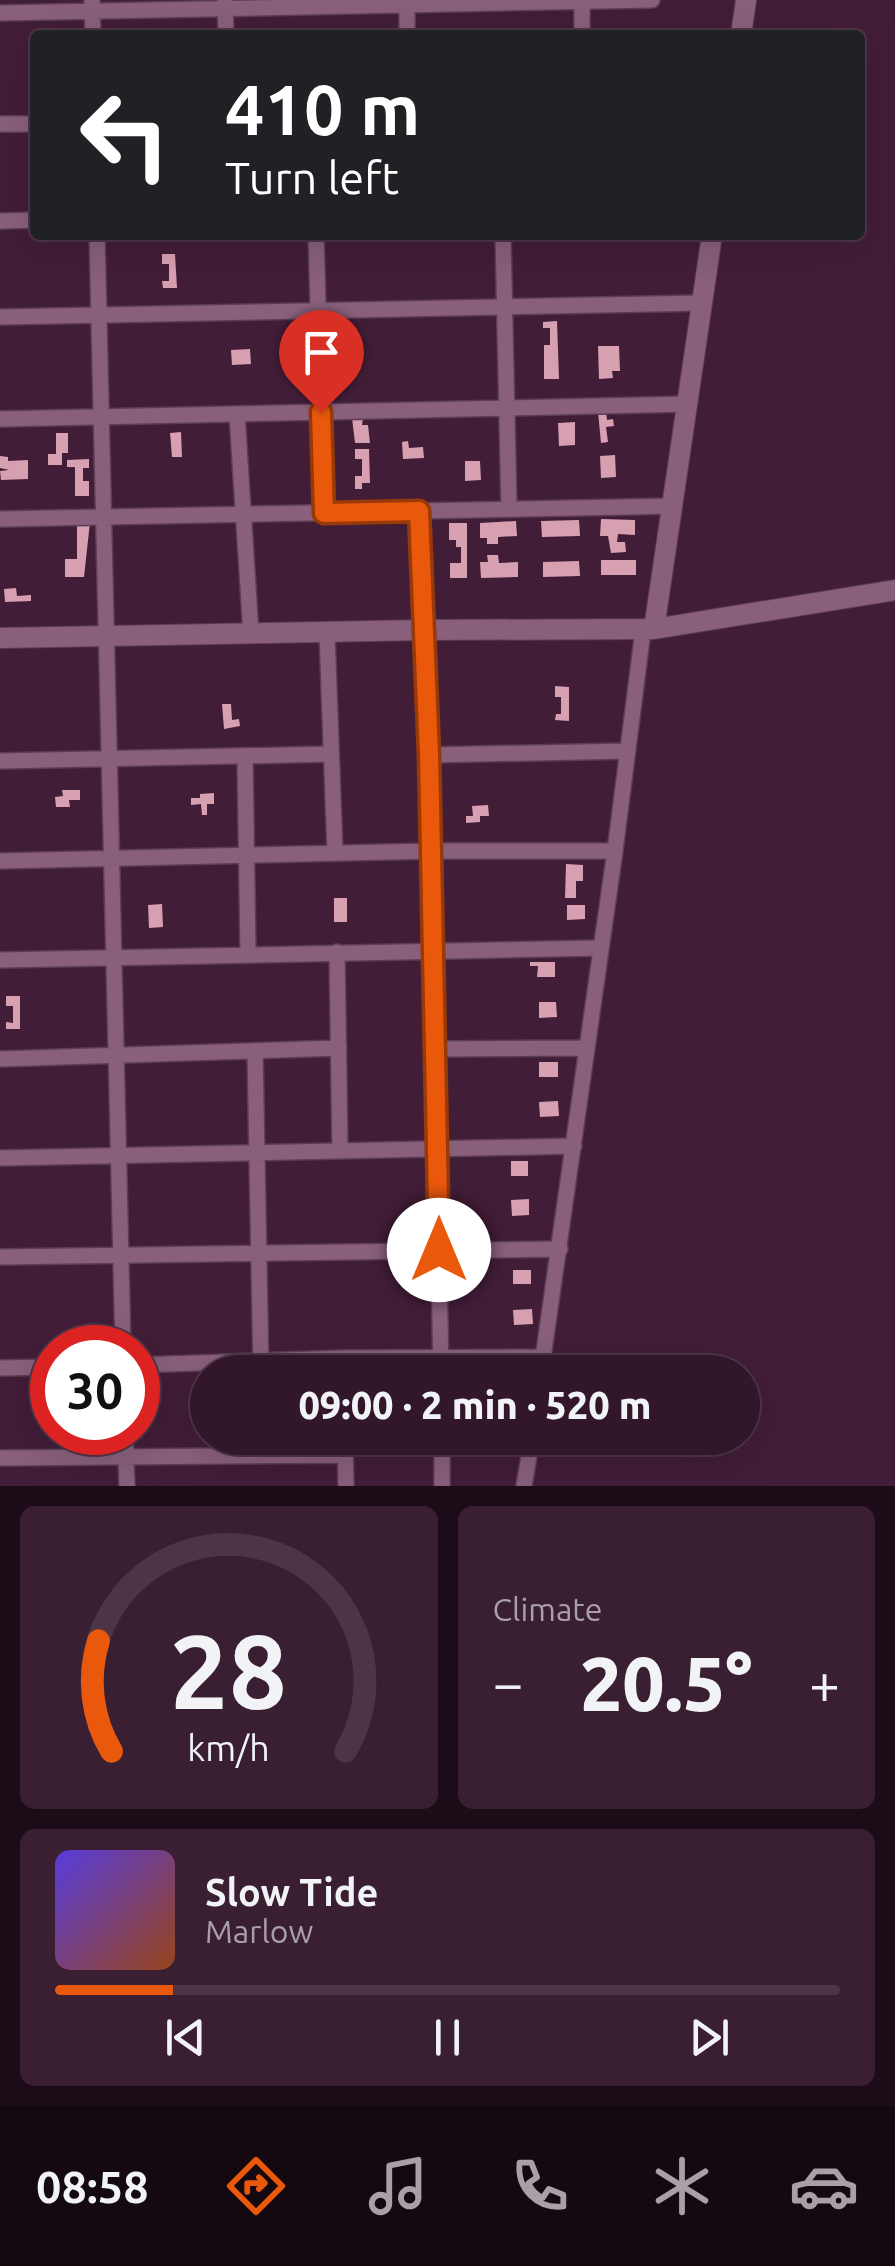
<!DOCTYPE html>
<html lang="en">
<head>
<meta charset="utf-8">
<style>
	:root { --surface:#32162a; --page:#3a1f32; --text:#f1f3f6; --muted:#a89fa8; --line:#4d3547; --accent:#ea580c }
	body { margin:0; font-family:Ubuntu,sans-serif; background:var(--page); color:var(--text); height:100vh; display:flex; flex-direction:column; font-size:38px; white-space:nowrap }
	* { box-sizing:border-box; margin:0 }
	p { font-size:32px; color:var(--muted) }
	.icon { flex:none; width:55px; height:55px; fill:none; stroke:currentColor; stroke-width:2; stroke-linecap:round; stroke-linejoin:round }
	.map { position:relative; height:1486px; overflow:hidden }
	.side { display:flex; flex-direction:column; gap:20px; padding:20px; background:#1c0c17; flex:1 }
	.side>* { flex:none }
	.banner { position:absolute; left:30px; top:30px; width:835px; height:210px; border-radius:10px; box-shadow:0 10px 40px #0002,0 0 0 2px var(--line); background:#202124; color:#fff; overflow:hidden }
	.speed { position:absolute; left:30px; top:1325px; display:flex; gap:20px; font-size:50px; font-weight:700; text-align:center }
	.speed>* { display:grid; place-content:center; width:130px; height:130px; border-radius:50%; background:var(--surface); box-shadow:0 10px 40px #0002,0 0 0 2px var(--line); line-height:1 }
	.speed .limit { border:15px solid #d22; background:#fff; color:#111 }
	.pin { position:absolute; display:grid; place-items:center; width:85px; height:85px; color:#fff; margin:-102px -42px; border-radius:50% 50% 50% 0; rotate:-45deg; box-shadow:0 0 10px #0007 }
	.pin .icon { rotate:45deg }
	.me { position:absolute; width:110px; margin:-55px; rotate:0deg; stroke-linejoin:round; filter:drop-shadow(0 0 8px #0008) }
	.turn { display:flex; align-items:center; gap:35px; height:210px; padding:0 30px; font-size:45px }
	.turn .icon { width:130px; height:130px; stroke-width:2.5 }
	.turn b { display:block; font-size:70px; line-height:85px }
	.big { font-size:75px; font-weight:800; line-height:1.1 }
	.side .widget { flex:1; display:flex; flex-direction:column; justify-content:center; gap:15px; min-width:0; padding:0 35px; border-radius:15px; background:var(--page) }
	.side .dial { align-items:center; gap:0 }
	.dial svg { height:260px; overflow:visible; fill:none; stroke:var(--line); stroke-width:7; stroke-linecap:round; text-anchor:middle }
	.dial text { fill:var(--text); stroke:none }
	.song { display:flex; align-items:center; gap:30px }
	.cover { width:120px; height:120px; border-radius:15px; background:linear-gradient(135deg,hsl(250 70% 55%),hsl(20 70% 35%)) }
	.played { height:10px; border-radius:5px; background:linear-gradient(90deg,var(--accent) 15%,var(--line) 15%) }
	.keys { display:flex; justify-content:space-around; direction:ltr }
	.heat { display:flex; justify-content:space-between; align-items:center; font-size:55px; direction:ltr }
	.side .tiles { flex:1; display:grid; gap:20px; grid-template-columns:1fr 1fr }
	.widget:last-child { grid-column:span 2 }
	.trip { position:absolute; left:190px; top:1355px; width:570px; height:100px; border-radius:50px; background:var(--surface); box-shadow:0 10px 40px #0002,0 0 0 2px var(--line); font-weight:800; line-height:100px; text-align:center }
	.tabs { display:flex; height:160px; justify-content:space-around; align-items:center; background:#140911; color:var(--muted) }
	.tabs .icon { width:70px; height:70px }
	.tabs .selected { color:var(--accent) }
	.tabs b { font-size:45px; color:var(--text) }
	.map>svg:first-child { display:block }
</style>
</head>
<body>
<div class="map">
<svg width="895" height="1486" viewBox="0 0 895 1486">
	<rect width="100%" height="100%" fill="#421d38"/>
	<path fill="#d7a0b1" d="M162,254h13l2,34h-14l-1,-7h7v-17h-7z
		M557,321l2,58h-15v-34h6v-17h-7v-6z
		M598,346h21l1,25h-8l1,7 -14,1z
		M250,349l1,15 -19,1 -1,-15z
		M606,411l1,9 6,-1 1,7 -8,1 2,15 -7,1 -3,-31z
		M352,418h11l-1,7h6l2,18h-15z
		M575,422v23l-16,1 -1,-23z
		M181,432l1,25h-10l-2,-24z
		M56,433h12v20h-6v12h-14v-11h8z
		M408,441l1,7 14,-1 1,11 -21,1 -1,-17z
		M355,449h14l1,34h-8v6h-7v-13h7v-17h-7z
		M615,455l1,22 -15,1 -1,-22z
		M0,456l8,1v4l20,-1v19l-27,1 -1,-9 9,-1 -9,-2z
		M89,459v9h-6v13h6v15h-14v-29h-8v-7z
		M465,461h15l1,19 -16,1z
		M601,519l34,1v15l-17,-1 -1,8h8l1,10 -15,1 -3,-17h-8z
		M579,520l1,16 -38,1 -1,-16z
		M516,521l1,15 -19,1v7h-11v-6h-7v-15z
		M77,522h13l-6,55h-19v-18h12z
		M449,523h18v55h-17v-15h11v-16h-5v-7h-7z
		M487,555h11l1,8 19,-1v15l-37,1 -1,-16h8z
		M601,560h35v15h-35z
		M579,561l1,15 -37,1v-15z
		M16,588l1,8 14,-1v6l-26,1 -1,-13z
		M555,686l14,1v34l-14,-1 1,-6h5v-17h-6z
		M222,704h9l1,16 7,-1 1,7 -16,3z
		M62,790h18v10h-11l1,7h-14l-1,-10 8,-1z
		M214,793v11h-7v11h-5l-1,-11 -10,1v-7h9v-4z
		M488,805l1,11h-9v6l-14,1v-7h7l-1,-10z
		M566,864l17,1v16h-7v17h-11z
		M334,898h13v24h-13z
		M162,904l1,23 -14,1 -1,-23z
		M567,905h18v14l-18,1z
		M530,962h25v15h-18l1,-11h-8z
		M6,996h14v33h-14v-7l7,1v-17h-7z
		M539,1002h17l1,15 -18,1z
		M539,1062h19v15h-19z
		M558,1101l1,15 -19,1 -1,-15z
		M511,1161h17v15h-17z
		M529,1199v16l-17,1 -1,-16z
		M513,1270h18v14h-18z
		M532,1309l1,15 -19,1 -1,-15z"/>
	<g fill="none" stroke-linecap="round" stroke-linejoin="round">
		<g stroke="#5c3d54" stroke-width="18">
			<path id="street" d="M92,0l1,35
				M225,0l1,35
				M407,0v35
				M0,13l652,-13
				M582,35v-35
				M0,124h35
				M0,221l35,-1
				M97,235l26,1113
				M316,235l8,278
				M503,235l6,274
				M0,317l702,-14
				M237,414l14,220
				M0,419l688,-15
				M419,511l10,244 12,617
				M0,519l673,-13
				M327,633l8,220
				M429,755l199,-4
				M245,756l3,198
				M0,761l331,-7
				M0,861l431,-10h184
				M337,952l3,199
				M0,960l601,-12
				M436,1049l150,-1
				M255,1051l6,321
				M0,1059l339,-11
				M0,1158l574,-12
				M0,1257l560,-8
				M138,1365l205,-7 200,-1
				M0,1368l52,-1
				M541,1372l74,-521 28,-220
				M125,1432l2,54
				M345,1438l1,48
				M442,1438v48
				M0,1458l345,-3
				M524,1486l8,-48"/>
		</g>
		<g stroke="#5c3d54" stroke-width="22">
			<path id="secondary" d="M741,35l5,-35
				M654,629l241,-39
				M0,638l423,-8 231,-1 58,-394"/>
		</g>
		<use href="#street" stroke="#895f7c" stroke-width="15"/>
		<use href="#secondary" stroke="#895f7c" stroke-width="20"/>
	</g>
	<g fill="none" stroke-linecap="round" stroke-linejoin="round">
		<g stroke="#983908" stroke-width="25">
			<path id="route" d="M321,412l3,101 95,-2 10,243 10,496"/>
		</g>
		<use href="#route" stroke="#ea580c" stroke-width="18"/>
	</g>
</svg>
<div class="speed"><div class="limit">30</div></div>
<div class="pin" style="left:321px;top:412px;background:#d93025"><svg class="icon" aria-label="arrive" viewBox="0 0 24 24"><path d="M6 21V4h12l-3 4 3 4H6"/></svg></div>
<svg class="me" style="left:439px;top:1250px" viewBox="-20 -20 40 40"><circle r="19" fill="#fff"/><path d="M0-13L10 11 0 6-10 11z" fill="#ea580c"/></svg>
<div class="trip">09:00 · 2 min · 520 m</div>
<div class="banner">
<div class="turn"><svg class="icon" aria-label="left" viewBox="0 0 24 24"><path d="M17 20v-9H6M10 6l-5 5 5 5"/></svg><div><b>410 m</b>Turn left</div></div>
</div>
</div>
<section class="side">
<div class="tiles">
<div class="widget dial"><svg viewBox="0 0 100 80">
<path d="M14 69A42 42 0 1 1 86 69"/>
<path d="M14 69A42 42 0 0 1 10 35" stroke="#ea580c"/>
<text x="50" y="56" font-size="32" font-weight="700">28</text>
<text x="50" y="72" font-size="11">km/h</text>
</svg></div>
<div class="widget"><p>Climate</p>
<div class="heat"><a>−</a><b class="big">20.5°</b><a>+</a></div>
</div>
<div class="widget">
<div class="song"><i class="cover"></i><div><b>Slow Tide</b><p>Marlow</p></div></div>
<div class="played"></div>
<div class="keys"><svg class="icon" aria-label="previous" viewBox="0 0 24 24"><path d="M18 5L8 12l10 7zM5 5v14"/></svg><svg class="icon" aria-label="pause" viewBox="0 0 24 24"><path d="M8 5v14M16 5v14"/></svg><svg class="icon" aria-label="next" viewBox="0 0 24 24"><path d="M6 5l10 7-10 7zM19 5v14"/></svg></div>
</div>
</div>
</section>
<nav class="tabs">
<b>08:58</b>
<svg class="icon selected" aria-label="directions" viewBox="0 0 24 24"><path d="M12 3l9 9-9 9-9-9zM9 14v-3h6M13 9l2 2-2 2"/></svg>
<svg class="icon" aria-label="music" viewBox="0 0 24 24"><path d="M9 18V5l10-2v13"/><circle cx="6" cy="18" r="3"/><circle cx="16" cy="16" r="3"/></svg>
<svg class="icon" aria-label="phone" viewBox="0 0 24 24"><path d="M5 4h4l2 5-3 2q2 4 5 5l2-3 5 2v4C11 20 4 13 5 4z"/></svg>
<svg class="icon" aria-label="climate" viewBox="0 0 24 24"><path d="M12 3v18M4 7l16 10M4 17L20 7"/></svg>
<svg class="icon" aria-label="car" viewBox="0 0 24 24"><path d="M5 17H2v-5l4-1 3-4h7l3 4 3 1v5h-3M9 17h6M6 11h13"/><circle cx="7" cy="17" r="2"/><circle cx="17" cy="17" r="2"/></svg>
</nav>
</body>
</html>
